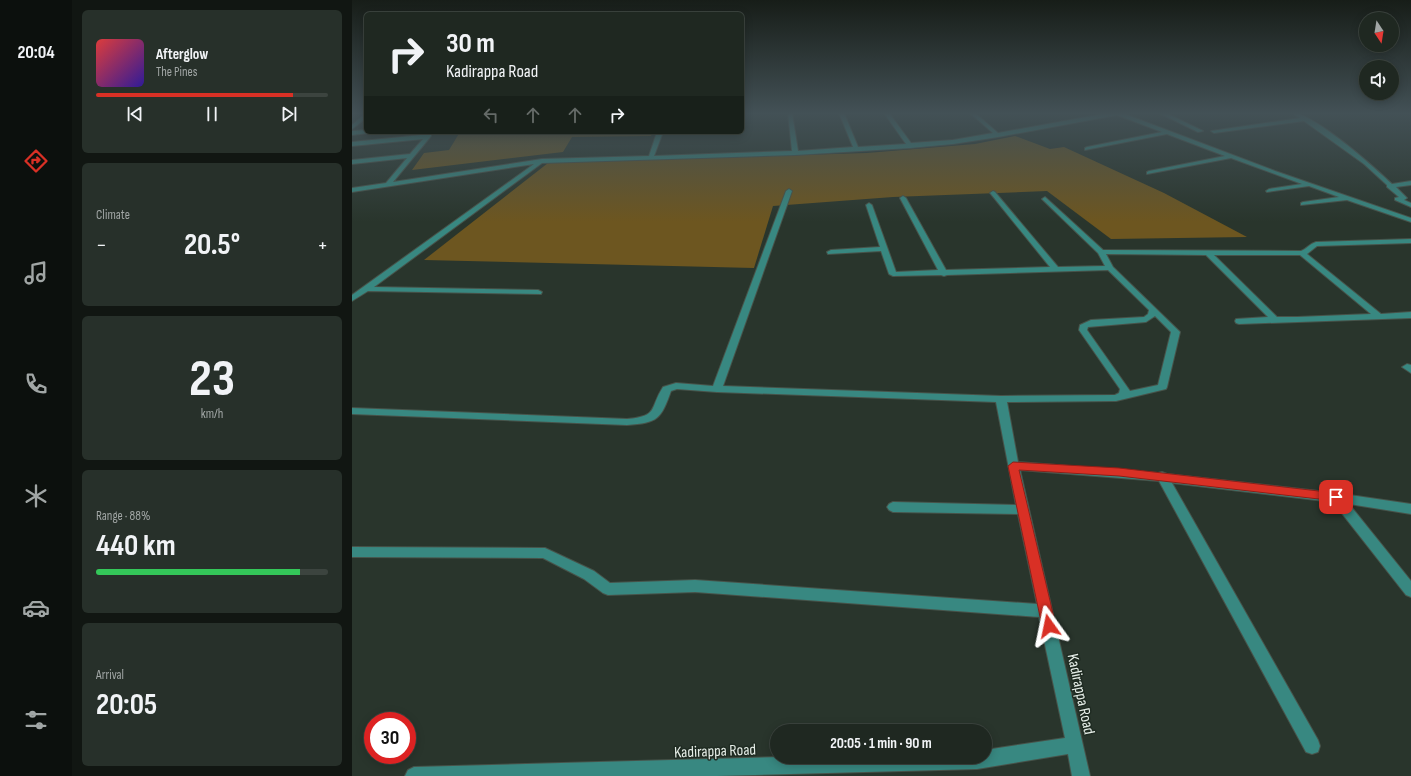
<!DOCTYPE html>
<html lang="en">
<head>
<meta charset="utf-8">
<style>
	:root { --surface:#1f2821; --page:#27302a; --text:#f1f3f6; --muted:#a1a6a5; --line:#3c443f; --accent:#d93025 }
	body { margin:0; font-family:"Sofia Sans Condensed",sans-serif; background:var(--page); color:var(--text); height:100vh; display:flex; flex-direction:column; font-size:15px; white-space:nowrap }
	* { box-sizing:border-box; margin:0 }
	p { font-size:13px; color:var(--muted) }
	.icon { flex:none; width:22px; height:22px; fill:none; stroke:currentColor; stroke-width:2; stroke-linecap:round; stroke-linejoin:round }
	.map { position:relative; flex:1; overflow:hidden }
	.drawer { display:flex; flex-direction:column; gap:10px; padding:10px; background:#111612; width:280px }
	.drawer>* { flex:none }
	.hud { position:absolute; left:12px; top:12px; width:380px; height:122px; border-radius:6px; box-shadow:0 2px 10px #0003,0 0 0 1px var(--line); background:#1f2821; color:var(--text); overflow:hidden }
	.needle { width:26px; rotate:168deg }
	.fabs { position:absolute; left:1007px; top:12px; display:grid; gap:8px }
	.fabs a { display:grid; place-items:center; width:40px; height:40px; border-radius:50%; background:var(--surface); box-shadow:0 2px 10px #0003,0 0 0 1px var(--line); font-size:20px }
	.speed { position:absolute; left:12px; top:712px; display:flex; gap:8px; font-size:20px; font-weight:700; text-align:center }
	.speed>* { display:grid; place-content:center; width:52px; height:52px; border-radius:50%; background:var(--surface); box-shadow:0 2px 10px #0003,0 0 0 1px var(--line); line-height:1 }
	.speed .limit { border:6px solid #d22; background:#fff; color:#111 }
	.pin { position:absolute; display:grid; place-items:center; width:34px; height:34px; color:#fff; margin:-17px; border-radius:8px; box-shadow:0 2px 6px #0006 }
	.me { position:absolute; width:44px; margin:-22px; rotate:348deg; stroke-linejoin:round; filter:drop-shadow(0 0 3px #0008) }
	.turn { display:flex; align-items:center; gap:14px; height:84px; padding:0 16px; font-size:18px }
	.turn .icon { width:52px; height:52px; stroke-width:2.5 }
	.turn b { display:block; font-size:28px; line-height:34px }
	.lanes { display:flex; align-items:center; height:38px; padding:0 16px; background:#0003; justify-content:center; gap:20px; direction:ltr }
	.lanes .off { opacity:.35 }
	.big { font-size:30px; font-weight:700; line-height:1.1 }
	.drawer .card { flex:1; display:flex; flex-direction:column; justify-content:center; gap:6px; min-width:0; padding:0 14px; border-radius:6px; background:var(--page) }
	.drawer .dial { align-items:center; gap:0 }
	.dial b { font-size:52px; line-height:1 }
	.song { display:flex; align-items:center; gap:12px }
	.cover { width:48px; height:48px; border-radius:6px; background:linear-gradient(135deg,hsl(0 70% 55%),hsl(250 70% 35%)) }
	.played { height:4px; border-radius:2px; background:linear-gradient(90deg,var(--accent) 85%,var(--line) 85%) }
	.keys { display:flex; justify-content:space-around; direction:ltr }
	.heat { display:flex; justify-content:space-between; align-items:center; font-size:22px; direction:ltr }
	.charge { height:6px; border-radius:3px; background:linear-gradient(90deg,#34c759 88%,var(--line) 0) }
	.trip { position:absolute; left:418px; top:724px; width:222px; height:40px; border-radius:20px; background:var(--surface); box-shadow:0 2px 10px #0003,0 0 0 1px var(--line); font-weight:700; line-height:40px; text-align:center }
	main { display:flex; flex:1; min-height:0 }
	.dock { display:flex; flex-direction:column; width:72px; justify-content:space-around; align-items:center; background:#0c100d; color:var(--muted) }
	.dock .icon { width:28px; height:28px }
	.dock .on { color:var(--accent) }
	.dock b { font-size:18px; color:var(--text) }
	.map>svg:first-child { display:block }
</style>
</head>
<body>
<main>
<nav class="dock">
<b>20:04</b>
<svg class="icon on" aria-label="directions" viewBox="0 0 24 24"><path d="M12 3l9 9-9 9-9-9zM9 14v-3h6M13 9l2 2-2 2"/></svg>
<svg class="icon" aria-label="music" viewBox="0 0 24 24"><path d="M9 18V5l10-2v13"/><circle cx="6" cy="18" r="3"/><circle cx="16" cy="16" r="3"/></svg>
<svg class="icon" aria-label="phone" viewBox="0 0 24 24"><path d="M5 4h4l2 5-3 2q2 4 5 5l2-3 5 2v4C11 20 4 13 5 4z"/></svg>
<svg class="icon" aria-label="climate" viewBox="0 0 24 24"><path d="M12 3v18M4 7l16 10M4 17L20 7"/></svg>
<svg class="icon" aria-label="car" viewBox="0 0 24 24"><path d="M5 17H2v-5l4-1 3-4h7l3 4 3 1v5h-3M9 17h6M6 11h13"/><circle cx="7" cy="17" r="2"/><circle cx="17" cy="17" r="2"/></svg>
<svg class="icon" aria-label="filters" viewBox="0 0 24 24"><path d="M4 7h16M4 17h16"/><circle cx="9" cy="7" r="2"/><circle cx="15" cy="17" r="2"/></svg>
</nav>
<section class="drawer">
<div class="card">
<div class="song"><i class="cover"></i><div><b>Afterglow</b><p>The Pines</p></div></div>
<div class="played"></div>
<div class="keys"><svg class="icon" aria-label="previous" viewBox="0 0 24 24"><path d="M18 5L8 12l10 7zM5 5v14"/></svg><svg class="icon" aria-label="pause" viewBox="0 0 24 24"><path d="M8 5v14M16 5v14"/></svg><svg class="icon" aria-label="next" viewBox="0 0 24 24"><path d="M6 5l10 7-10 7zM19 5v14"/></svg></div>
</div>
<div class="card"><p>Climate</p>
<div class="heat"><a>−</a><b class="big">20.5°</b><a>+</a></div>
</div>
<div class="card dial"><b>23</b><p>km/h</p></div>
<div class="card"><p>Range · 88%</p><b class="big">440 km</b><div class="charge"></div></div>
<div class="card"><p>Arrival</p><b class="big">20:05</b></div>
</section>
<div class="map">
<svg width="1059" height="776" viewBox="0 0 1059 776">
	<rect width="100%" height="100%" fill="#29352c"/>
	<path fill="#6d5620" d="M108,132h193l-2,4 -79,1 -9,15 -151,18 12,-17 25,-3z
		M663,136l35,13 14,-2 100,46 83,44 -136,2 -64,-48 -154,6 -120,9 -19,62 -330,-8 124,-97 319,-10 108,-9z"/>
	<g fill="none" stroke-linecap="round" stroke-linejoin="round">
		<g stroke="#47534a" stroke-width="2">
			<path id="minor" d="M436,113h4l6,38 55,-4 -14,-34h5l14,34 48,-3 -22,-31h5l22,30 42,-3 40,-7 -23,-20h5l23,20 110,-20h14l153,58 136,47v4l-64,-22 -46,5v-2l2,-1 36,-5 -30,-11 -42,6 -1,-1 3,-2 33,-5 -71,-26 -84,16v-2l2,-1 76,-15 -58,-22 -82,16v-2l2,-1 75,-15 -45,-17 -119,22 -45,7 -43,4 -115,7 -253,8 -168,124 164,3 4,2 -1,2 -173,-3 -16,10v-6l182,-131 -182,28v-4l34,-5 21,-25 -55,6v-4l58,-6 13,-15 -71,7v-4l79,-8v2l-38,46 149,-23 107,-3 8,-24h6l-9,24 138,-5z
				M807,113h7l37,18 -5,1z
				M940,113c22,0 82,54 100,71l19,-3v4l-15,2 11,11 -3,2 7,3v4l-16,-7v-2l4,-1 -12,-10v-2l-23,-21 -60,-43 -90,12 -3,-2 89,-13z
				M12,115h2v3l-14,11v-4z
				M14,130l2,3 -16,2v-4z
				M437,189l3,2 -69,195 278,10 114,-1 4,-2 1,-4 -41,-59 1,-5 11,-5 53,-3 4,-3 1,-4 -41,-40 -161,5 -3,1 -3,-1 -48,1 -4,-2 -8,-23 -53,3 -1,-2 4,-2 49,-3 -14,-42 3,-2 3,2 24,67 42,-2 -38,-72 3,-2 3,2 40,72 104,-3 -59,-73 -1,-1 3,-2 2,1 63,75 47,-1 -7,-13 -55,-53 -1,-1 3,-2 58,53 198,1c6,-2 8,-7 15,-9l95,-3v4l-94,3 -10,8 74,60 30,-2v6l-172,6 -3,-1 -1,-2 1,-2 32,-2 -62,-62 -100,-1 7,13 67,65 -13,55 -1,2 -50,12 -109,1 11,60 140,11 4,-1 5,2 169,19 75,11v10l-62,-10 62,77v16l-5,-2 -73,-93 -161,-19 146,257 2,6 -2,6 -6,2 -6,-2 -147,-271 -139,-11 70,306h-18l-4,-22 -91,15 -260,7h-312l3,-6 6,-3 366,-10h205v-7l80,-12 -26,-121 -344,-25 -87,3 -5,-2 -19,-14 -41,-21 -191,-1v-10l193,1 49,23 16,12 85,-3 342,24 -19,-90 -125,-2 -4,-2 -2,-3 2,-3 4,-2 123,3 -20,-103 -279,-10 -40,-3 -6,2c-10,28 -13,32 -44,34l-275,-11v-6l275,11c32,-3 22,-10 36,-32l13,-4 37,3 73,-195zM862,255h86l71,59 -74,3h-20zM803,316l16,16 -13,53 -28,6 -43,-61 1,-3 58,-5z
				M1055,364l4,1v8l-9,-6z"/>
		</g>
		<use href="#minor" fill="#388881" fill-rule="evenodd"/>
	</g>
	<linearGradient id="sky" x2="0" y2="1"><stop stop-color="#171d18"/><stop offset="0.51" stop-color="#435156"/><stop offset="1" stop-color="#435156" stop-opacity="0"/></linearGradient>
	<rect width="1059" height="222" fill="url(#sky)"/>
	<path fill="#d93025" stroke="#8d1f18" d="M661,462l106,6 217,25 5,4 -5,4 -217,-25 -100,-6 37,156 -2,4 -5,2 -5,-2 -2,-4 -34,-160z"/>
	<g text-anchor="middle" stroke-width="3" stroke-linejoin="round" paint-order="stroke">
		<g font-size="16" fill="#e6eee8" stroke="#1f2b22">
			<text transform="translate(730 694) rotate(78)" y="6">Kadirappa Road</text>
			<text transform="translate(363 750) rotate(-2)" y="6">Kadirappa Road</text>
		</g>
	</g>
</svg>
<div class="fabs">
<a><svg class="needle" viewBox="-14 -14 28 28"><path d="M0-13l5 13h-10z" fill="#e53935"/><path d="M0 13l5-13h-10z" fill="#a1a6a5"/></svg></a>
<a><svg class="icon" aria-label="sound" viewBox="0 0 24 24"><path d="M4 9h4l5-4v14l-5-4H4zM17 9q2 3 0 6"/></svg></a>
</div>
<div class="speed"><div class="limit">30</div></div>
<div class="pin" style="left:984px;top:497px;background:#d93025"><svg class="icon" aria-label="arrive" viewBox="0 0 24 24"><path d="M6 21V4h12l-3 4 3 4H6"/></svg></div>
<svg class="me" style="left:697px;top:626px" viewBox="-20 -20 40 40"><path d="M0-17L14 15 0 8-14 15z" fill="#d93025" stroke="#fff" stroke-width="4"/></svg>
<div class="trip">20:05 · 1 min · 90 m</div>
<div class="hud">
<div class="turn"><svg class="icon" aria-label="right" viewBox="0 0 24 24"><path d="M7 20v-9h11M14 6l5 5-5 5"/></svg><div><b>30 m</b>Kadirappa Road</div></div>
<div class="lanes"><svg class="icon off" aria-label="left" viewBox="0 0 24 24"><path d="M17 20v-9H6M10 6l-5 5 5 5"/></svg><svg class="icon off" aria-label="ahead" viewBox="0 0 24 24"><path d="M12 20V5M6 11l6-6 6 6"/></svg><svg class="icon off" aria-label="ahead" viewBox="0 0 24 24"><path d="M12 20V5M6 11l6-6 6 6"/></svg><svg class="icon" aria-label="right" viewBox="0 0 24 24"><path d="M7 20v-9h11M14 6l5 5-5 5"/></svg></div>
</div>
</div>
</main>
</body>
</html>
